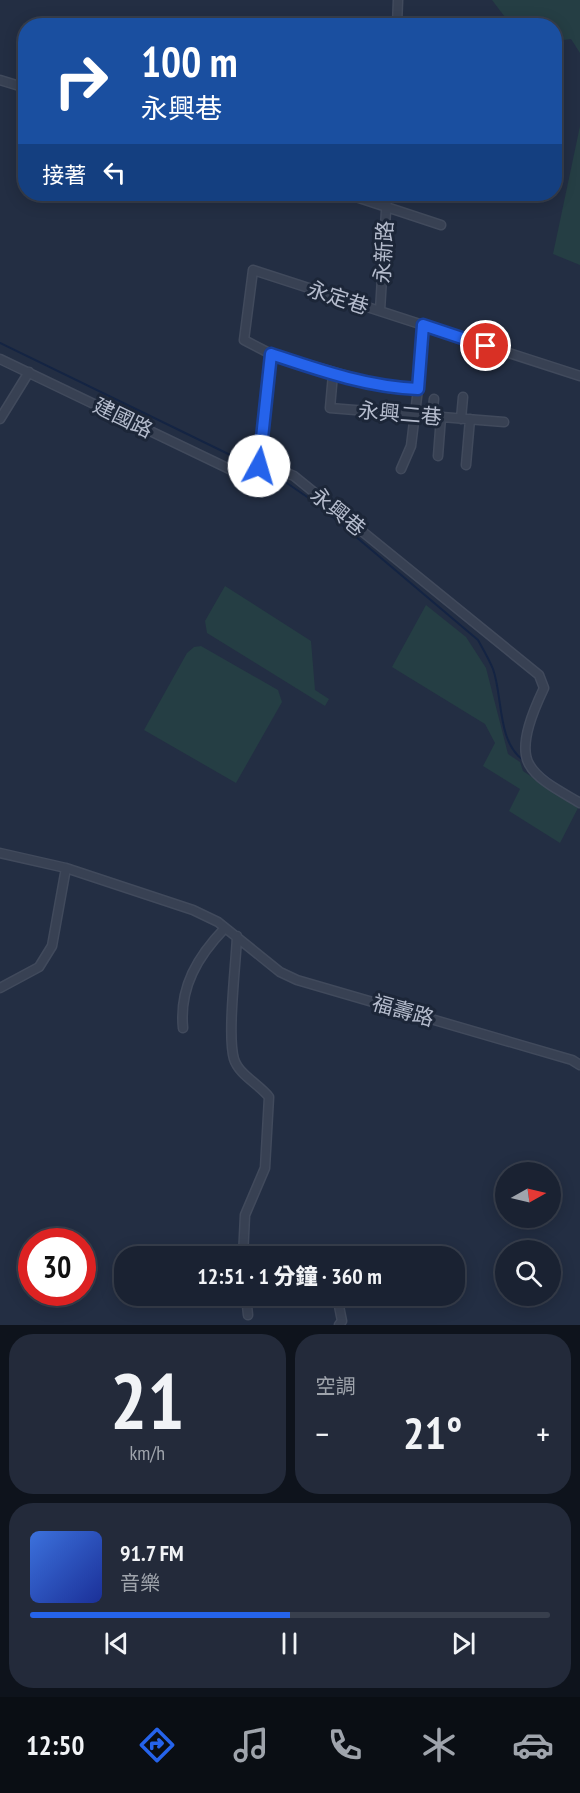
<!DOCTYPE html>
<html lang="zh-TW">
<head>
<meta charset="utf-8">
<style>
	:root { --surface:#1a2232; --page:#232a3a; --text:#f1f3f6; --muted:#9fa4ac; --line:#383f4d; --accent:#2563eb }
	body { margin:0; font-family:"PT Sans Narrow","Noto Sans TC",sans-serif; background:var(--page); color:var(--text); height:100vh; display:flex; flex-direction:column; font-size:22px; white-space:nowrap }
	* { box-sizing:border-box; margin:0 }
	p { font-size:20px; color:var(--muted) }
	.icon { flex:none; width:33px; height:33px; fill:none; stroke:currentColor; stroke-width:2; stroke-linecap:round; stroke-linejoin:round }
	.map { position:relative; height:1325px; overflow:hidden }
	.panel { display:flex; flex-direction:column; gap:9px; padding:9px; background:#0e131c; flex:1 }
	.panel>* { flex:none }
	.guide { position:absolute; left:18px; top:18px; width:544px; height:183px; border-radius:24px; box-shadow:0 3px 15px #0003,0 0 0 2px var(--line); background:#1a4fa0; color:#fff; overflow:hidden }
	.needle { width:39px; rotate:82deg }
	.controls { position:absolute; left:495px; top:1162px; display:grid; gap:12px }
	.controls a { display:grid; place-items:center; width:66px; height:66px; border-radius:50%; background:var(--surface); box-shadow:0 3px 15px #0003,0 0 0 2px var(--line); font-size:30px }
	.speed { position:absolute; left:18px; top:1228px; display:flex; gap:12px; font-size:30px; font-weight:700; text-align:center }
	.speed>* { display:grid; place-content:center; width:78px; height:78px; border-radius:50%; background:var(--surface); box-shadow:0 3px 15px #0003,0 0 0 2px var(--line); line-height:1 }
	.speed .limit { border:9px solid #d22; background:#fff; color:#111 }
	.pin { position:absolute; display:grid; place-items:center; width:51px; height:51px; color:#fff; margin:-26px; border:3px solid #fff; border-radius:50%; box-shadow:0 2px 6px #0007 }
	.me { position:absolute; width:66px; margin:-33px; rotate:6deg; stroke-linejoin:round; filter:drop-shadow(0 0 4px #0008) }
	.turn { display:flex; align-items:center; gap:21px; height:126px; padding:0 24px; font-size:27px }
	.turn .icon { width:78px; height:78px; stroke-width:2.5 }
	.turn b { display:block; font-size:42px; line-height:51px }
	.then { display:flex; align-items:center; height:57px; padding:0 24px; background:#0003; gap:12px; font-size:22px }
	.big { font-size:45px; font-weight:800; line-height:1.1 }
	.panel .card { flex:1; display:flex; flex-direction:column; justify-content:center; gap:9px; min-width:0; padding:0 21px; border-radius:24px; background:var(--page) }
	.panel .dial { align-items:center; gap:0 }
	.dial b { font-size:78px; line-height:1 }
	.song { display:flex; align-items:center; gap:18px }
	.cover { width:72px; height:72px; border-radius:9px; background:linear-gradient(135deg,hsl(220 70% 55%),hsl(230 70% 35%)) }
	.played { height:6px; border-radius:3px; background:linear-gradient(90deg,var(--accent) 50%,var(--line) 50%) }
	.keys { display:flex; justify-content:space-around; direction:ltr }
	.heat { display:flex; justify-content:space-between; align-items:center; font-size:33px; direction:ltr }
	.panel .tiles { flex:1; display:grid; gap:9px; grid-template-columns:1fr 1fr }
	.card:last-child { grid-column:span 2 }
	.trip { position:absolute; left:114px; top:1246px; width:351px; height:60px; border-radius:24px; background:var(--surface); box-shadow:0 3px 15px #0003,0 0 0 2px var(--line); font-weight:800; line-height:60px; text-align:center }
	.dock { display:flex; height:96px; justify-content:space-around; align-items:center; background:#0a0e14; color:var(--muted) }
	.dock .icon { width:42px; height:42px }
	.dock .current { color:var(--accent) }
	.dock b { font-size:27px; color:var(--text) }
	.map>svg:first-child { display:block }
</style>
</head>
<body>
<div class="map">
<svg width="580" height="1325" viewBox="0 0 580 1325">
	<rect width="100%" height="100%" fill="#232e43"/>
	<path fill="#253e44" d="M492,0h88v53l-9,-14 -16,2v-15l-44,-1z
		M580,126v139l-27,-11z
		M225,586l86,55 4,49 14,9 -4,7 -118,-73 -2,-12z
		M426,605l40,32 20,31 22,86 12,8 3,9 55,37 -18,35 -51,-32 11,-22 -37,-23 12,-23 -10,-19 -93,-57z
		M201,646l77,44 4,12 -46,81 -92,-53 43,-77 7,-6z"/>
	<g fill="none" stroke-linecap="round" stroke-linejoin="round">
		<path stroke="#142443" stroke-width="2" d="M0,343l255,124
			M260,470l18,7 38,26 162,137c5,9 11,19 15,29 10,28 4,72 30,91
			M538,770l21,16"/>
		<g stroke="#414a5c" stroke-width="11">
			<path id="minor" d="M397,26l1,-26
				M0,80l26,8
				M347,194l94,31
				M380,311l7,-117
				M271,354l-27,-14 9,-70 327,106
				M0,359l246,118 6,-2 7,-9 12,-112 118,34 29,1 5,-64
				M333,374l-3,34 174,14
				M432,416l2,-17
				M0,419l29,-47
				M461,419l2,-22
				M438,456l3,-39
				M259,461l35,15 245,199 5,13c-9,19 -26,56 -15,76 9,17 35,29 51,39
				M466,465l4,-46
				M401,469l10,-23 7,-57
				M0,853l66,15 127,42 25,12 62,50 17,8 275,80 8,5
				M237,936c-1,28 -10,99 -3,123 5,16 25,25 35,38l-4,71 -20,47 -2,42
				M0,988l39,-21 13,-21 14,-78
				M183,1028c-4,-41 15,-72 42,-100
				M246,1296l2,19
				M337,1296l5,25 -3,4"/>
		</g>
		<use href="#minor" stroke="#384153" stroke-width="8"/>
	</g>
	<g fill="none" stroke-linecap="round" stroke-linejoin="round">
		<g stroke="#184099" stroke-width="15">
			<path id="route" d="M259,466l12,-112c48,16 96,33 147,35l5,-64 63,21"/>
		</g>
		<use href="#route" stroke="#2563eb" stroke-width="10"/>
	</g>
	<g text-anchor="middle" stroke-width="6" stroke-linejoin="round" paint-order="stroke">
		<g font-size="21" fill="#b5bccd" stroke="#1c2638">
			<text transform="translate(384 252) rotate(-87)" y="7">永新路</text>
			<text transform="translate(338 298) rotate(18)" y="7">永定巷</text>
			<text transform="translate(400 414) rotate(5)" y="7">永興二巷</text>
			<text transform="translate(123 418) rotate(26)" y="7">建國路</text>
			<text transform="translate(338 512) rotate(39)" y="7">永興巷</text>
			<text transform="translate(403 1011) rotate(16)" y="7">福壽路</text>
		</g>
	</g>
</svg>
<div class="controls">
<a><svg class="needle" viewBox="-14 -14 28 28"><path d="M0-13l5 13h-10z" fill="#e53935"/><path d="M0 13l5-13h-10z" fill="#9fa4ac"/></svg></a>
<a><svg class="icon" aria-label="search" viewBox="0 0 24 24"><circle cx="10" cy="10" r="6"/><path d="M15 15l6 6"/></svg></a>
</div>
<div class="speed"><div class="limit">30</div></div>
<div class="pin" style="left:486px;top:346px;background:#d93025"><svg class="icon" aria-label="arrive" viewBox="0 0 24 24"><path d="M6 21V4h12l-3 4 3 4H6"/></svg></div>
<svg class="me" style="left:259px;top:466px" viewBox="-20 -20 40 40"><circle r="19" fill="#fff"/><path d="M0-13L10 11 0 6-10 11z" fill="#2563eb"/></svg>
<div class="trip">12:51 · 1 分鐘 · 360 m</div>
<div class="guide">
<div class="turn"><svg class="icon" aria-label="right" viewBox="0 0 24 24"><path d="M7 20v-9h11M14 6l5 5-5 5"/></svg><div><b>100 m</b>永興巷</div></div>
<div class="then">接著<svg class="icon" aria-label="left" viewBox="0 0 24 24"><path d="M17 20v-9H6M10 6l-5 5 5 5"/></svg></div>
</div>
</div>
<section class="panel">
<div class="tiles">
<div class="card dial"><b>21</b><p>km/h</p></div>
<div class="card"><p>空調</p>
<div class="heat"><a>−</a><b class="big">21°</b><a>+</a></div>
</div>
<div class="card">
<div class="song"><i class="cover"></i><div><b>91.7 FM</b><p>音樂</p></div></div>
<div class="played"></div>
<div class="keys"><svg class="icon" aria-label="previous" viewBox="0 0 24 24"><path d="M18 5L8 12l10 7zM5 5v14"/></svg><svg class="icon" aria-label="pause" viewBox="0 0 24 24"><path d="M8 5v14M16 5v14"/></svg><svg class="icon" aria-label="next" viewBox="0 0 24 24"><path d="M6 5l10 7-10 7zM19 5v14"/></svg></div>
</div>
</div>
</section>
<nav class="dock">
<b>12:50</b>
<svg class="icon current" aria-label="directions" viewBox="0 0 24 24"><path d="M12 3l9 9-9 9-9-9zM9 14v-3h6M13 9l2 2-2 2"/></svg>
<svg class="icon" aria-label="music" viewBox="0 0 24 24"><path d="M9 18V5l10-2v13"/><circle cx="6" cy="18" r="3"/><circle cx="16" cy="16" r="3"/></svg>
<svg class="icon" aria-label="phone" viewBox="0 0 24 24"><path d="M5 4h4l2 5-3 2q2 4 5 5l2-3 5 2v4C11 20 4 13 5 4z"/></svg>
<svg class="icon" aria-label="climate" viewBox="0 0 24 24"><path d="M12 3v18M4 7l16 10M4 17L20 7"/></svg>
<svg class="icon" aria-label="car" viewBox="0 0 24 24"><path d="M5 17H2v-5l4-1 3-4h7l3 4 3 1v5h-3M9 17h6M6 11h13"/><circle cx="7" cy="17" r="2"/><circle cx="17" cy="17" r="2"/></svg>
</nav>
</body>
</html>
